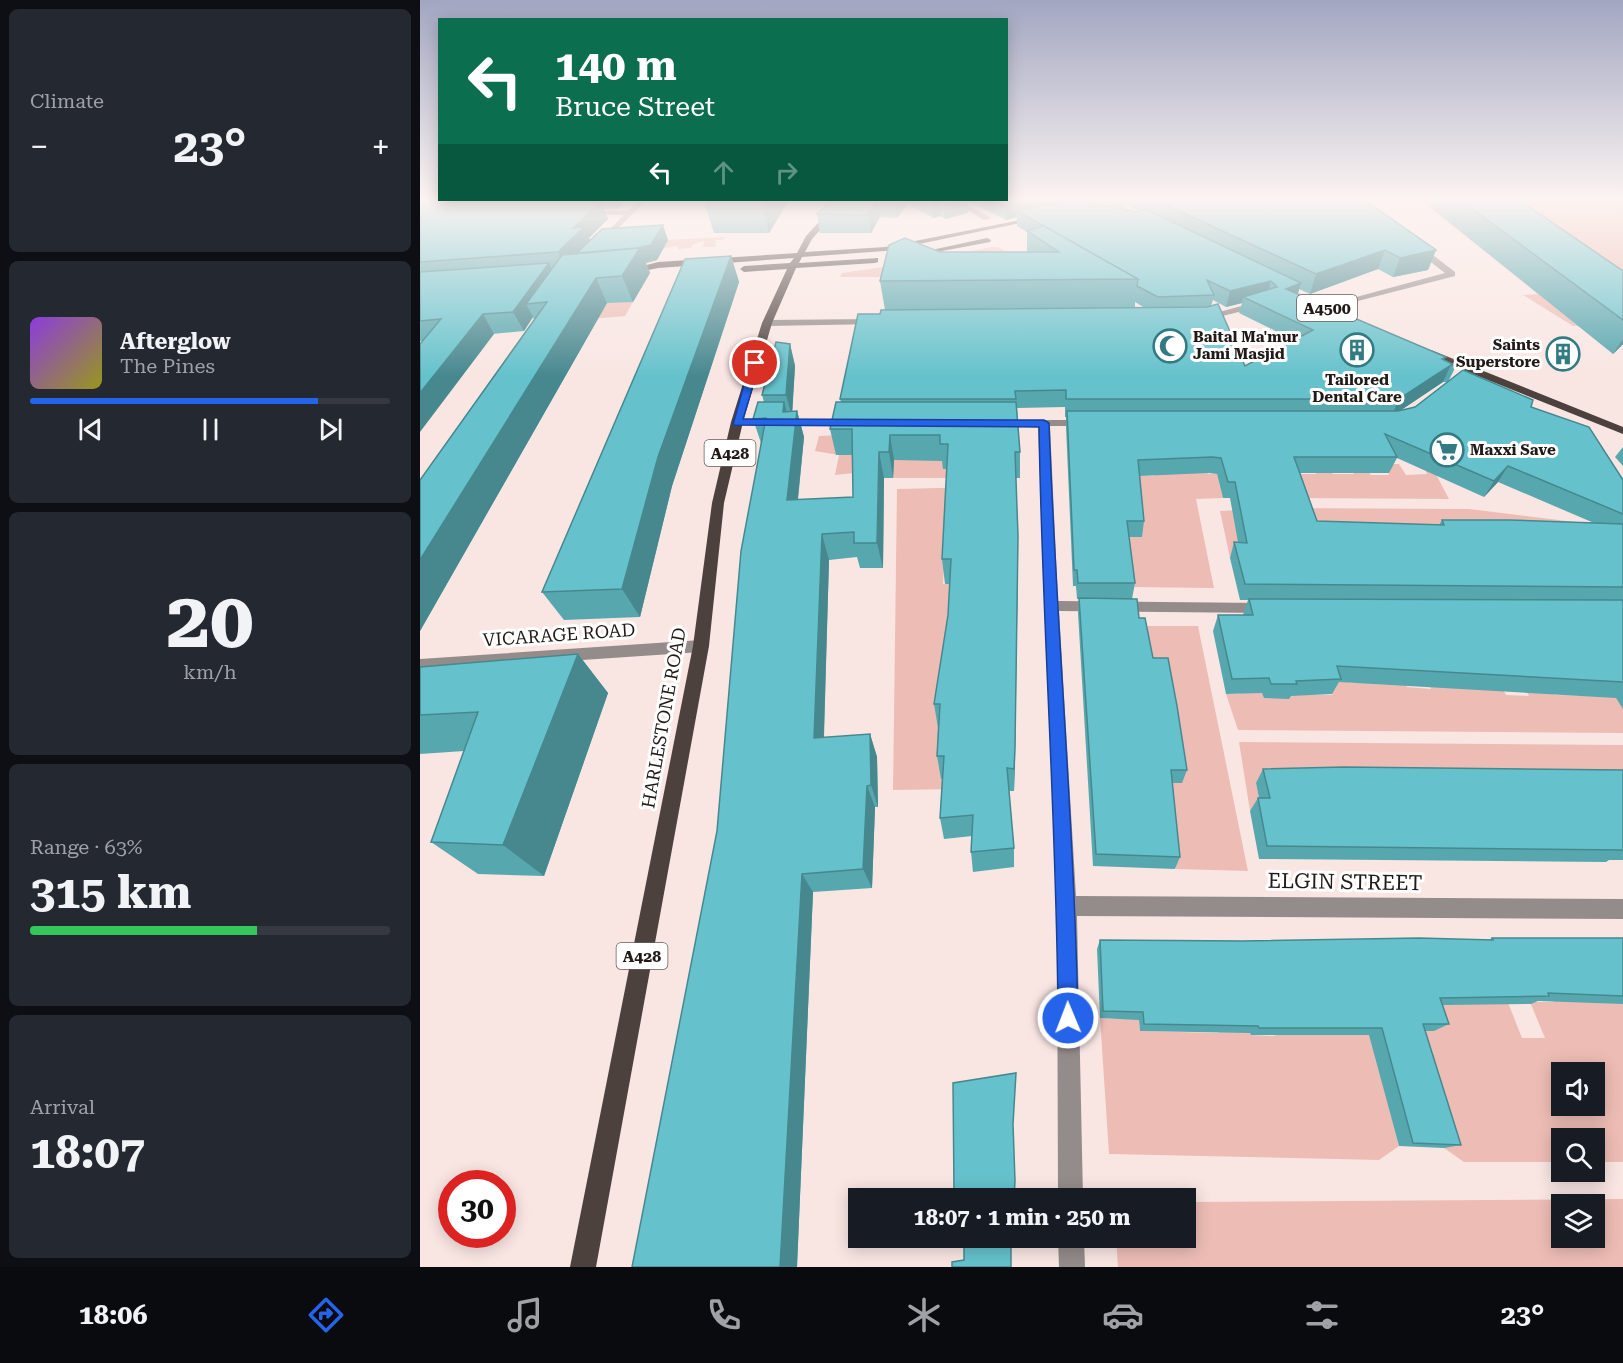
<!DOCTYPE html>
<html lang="en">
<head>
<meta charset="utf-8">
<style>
	:root { --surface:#171b24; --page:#242831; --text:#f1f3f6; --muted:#9ea1a6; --line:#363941; --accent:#2563eb }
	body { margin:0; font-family:"Roboto Serif",serif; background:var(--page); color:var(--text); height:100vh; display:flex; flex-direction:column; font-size:22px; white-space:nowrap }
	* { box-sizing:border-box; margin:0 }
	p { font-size:20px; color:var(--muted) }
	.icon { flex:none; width:33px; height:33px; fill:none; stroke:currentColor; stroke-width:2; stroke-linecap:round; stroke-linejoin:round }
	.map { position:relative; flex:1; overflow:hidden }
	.side { display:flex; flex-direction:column; gap:9px; padding:9px; background:#0d0f14; width:420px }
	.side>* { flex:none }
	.hud { position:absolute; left:18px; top:18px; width:570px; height:183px; border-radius:0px; box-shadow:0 3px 15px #0003; background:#0b6e4f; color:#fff; overflow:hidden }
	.buttons { position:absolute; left:1131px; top:1062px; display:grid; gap:12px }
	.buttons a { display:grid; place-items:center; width:54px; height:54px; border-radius:0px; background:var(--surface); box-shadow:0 3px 15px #0003; font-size:30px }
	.speed { position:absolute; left:18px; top:1170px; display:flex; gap:12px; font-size:30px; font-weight:700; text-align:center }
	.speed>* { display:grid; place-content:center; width:78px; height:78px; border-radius:50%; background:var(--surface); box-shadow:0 3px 15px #0003; line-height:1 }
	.speed .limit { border:9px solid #d22; background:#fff; color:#111 }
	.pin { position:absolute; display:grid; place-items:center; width:51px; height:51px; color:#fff; margin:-26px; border:3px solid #fff; border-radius:50%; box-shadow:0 2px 6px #0007 }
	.me { position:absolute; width:66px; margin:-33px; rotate:359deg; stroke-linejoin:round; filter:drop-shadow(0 0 4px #0008) }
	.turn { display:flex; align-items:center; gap:21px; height:126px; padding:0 18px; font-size:27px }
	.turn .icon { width:78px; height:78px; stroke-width:2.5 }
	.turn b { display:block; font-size:42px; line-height:51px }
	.lanes { display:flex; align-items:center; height:57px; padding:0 18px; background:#0003; justify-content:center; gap:30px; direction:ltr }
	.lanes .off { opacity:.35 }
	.big { font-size:45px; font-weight:700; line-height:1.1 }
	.side .tile { flex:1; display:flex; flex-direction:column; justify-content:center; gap:9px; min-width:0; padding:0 21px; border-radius:9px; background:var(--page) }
	.side .dial { align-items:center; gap:0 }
	.dial b { font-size:78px; line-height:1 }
	.song { display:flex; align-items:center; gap:18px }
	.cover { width:72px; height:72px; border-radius:9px; background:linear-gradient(135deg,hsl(270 70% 55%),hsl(60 70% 35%)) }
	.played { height:6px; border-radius:3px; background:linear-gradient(90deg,var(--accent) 80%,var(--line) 80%) }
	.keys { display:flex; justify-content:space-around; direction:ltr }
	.heat { display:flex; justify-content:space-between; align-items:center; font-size:33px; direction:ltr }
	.charge { height:9px; border-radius:4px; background:linear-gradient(90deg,#34c759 63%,var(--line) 0) }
	.trip { position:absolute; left:428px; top:1188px; width:348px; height:60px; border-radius:0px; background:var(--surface); box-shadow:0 3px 15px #0003; font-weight:700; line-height:60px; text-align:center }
	.dock { display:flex; height:96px; justify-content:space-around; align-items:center; background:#090b0e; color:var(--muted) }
	.dock .icon { width:42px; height:42px }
	.dock .selected { color:var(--accent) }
	.dock b { font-size:27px; color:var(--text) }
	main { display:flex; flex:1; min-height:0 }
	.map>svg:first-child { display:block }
</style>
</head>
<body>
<main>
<section class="side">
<div class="tile"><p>Climate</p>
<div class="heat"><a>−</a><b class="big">23°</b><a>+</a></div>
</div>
<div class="tile">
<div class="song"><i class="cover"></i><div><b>Afterglow</b><p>The Pines</p></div></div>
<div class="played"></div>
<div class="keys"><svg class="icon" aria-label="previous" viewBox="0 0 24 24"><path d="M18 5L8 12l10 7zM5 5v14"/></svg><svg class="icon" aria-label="pause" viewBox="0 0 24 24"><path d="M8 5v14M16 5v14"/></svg><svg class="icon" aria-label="next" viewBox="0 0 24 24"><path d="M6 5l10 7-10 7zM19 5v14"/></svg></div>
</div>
<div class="tile dial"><b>20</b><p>km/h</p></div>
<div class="tile"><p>Range · 63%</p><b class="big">315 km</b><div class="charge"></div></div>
<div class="tile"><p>Arrival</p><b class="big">18:07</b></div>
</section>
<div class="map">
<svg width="1203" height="1267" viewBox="0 0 1203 1267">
	<rect width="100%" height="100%" fill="#f9e6e3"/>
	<path fill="#edbdb5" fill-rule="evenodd" d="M1022,199h181v125l-50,2 -50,-31 15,-1 -117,-93z
		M304,237l-1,3h-7l-1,7h-12l1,-6 -12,4 -1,3 -13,1v-3l-26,4 -3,-9z
		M572,247h6l13,8 -121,22h-50l2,-4 76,-11z
		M172,299l41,3 -8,14 -34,3z
		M423,435l-3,20h95l23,14 24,9h-89v-9l-58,6 4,-20 -24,-4 4,-15z
		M730,455l55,9 3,10h9l6,24 -27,1 18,89 -83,-1 -30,-51 41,1 -7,-61h19z
		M893,463h13l7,11h20l11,-9 7,10h18l-4,-11h14l7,11 21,-1 -5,-11h8l19,36 -152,-1v-24h19z
		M558,487l-34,79 -1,18h30l-32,194 18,1v10l-66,1 4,-301z
		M857,508l192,1 154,19 -393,30 -10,-47z
		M693,626h85l50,245 -72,-2 -2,-19z
		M859,656l31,39h22l-11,-39h19l10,27h23l22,-26 12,30 24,2 -14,-32 71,2 18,36 23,1 -19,-36h23l21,35 69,1v37l-385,-3 -12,-36h14z
		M819,742l384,3v68l-367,-30 6,29 -12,-1z
		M1203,978v184h-28l-1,-24h-32l-1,24h-97l-20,-14 -21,-69 -42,-1 18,68 -20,14 -270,-6 -9,-136 20,1 18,-12 2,24 78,2 24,-47 9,49 24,1 -5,-31h156l81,-5 15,38h23l-15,-36h22zM1142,1072h32v34h-32z
		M1203,1199v68h-505l-2,-29h69v-36zM1142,1204h32v34h-32z"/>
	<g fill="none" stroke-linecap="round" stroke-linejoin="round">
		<path fill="#948c8b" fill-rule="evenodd" d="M219,200h8l-44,43h-3v-4l24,-24h-39l-4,-2 4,-2h43z
			M530,200h9l32,18 -7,2z
			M994,245h6l35,27v4l-132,34v-4l122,-33 -31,-24z
			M840,301l5,3 -2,2 -61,15 -5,-3z
			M455,319l3,1v4l-111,2 -5,-3 5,-3z
			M317,419l113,1 6,3 -6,3 -117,-2 -2,-2z
			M577,420h90l6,3 -6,3h-37l8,175 208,2 7,5 -7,5 -207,-2 17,285 547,3v20l-546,-3 6,282h-25l-1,-292 -19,-480 -45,-1v-4z
			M281,640l5,2 3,4 -3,4 -5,2 -281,19v-12z
			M638,1238h26l1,29h-26z"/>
		<path fill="#4d413e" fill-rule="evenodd" d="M419,200h8l-35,39 -7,13 80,-5 151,-30 4,2 -155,32 -83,6 -3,6 79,-5v4l-3,1 -79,5 -24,55 -29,99 -19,81 -15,143 -113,621h-26l123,-621 19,-143 19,-81 31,-99 25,-54 -43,3 -4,-3 4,-3 46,-3 4,-5 -136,10 -29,6 -4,-3 33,-9 139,-9 9,-17z
			M567,238l4,2 -1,2 -64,12 -4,-2z
			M1003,350h8l192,77v7l-200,-80z"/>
	</g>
	<path fill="#57a7af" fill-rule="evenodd" d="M0,199l206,1 -9,9h-14l5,10 -19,19 1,2h78l-11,20 -11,3 4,10 -17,29 -26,1 -187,328v-151l114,-160 -1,-3 -9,14 -104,10z
		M873,199l143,51 -8,20 -35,7 -15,-8 -68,25 -11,-5 -1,5 158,72 -8,16 83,25 92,73v229l-7,-11 -277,-16 -7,12 -41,2 -2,3 -25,-1 -2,-5 -36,1 -13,-63 5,-16h25l5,-15h-8l-10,-42 4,-16h4l-8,-44h-7l-6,-24 -9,-1 -68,3 4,45 -2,16h-13l6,46 -3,16 21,59 34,112 -5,13h-10l8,74 -5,12 -82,-3 -15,-253 1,-14h-2l-1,-13h-3l-7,-159v-10h-1v-10l-48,1 3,44v26h-4l2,84 -3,208 -1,21h-5l5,57v19l-41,5 -2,-20 1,-16 -28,3 -4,-21 2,-39h-1l-4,-23 1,-28 -4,-24 14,-89 2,-31h-5l-3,-25 5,-90h-4l-1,-8 -48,-1 -1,18h-9l-1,90h-23l-3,-11 -28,3 -5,178 46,-4 7,23 1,50h-3l-3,81 -59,4 -16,375h-165l85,-436 44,-388 -8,-24 11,-17 -2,-7 28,-51 5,22 -3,46 5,-1 7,26 -6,63 55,-3v-42h-17l-6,-26 11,-27 -1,-3 40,-85 5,-4 -5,-29 60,-29h87v-20l-10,-6v-9l-11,3 -39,-19 1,12 -23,6 -4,-3 -8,2 -25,-14 -11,14 -17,-1 -9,16h-51l-3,-19 17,-14zM707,205l13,7h-2l-12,-2zM793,300l13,7 16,-4 -3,10 55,27 -49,26 -34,-60zM715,302l10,6h-10zM1023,382h4l-32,25 -16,4zM977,458l87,39 14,-15 96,41 -152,-3 -3,5 -122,-4 -17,-48h89z
		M1012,199h86l105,72v73l-10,10 -184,-148z
		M369,200l-20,33h-55l-8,-25z
		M311,256l8,26 -67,204 -32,131 -76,3 -22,-28z
		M1203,447v19l-8,-9z
		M158,654l30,39 -64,183 -66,-2 -47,-32 33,-91 -44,3v-87z
		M843,769l360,1v90h-14l-3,2 -347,-3 -9,-48 8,-13h1l-3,-15z
		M1072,938h131v66l-85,-3 -7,3 -88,1 6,19 -15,7h-9l36,114 -17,3 -45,-2 -30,-111h-118l-1,-2 -110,-2 -1,-11 -39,-2 -3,-69 3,-9 143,1 246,-1z"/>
	<path fill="#47888f" d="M599,199h88l-1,13 -89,-1v6l-11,3 -1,-19z
		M193,200h13l-9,9z
		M348,200h21l-20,33 -6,-25z
		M457,200l3,17 -9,16 -3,-18z
		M475,200h12l1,4 -11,14z
		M511,200h9l1,16 -8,2z
		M528,200h19l1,13 -23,6 -1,-18z
		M181,202l7,17 -19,19 3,7 -25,25 -9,-18 15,-24z
		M243,225l5,15 -11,20 -11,3 4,10 -17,29 -11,-26 11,-27z
		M965,250l-7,19 -68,25 6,-20z
		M1016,250l-8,20 -35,7 7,-19z
		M311,256l8,26 -67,204 -32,131 -18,-28 36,-132z
		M129,263l9,18 -32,23 7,13 -9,14 -11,-19z
		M176,278l11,25 -187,328v-71z
		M851,281l-4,16h-24l-1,6 -16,4 4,-16z
		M881,283l-5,16 -10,-10z
		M63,314l11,20 -74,98v-39z
		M1203,339v5l-10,10z
		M370,344l5,22 -3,51 -6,-22z
		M1031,365l-8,17 -52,35 8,-18z
		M364,402l7,25 -8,-15z
		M377,411l7,26 -9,89 -8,-26z
		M470,435l4,25 -1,18 -4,-26z
		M459,452l5,26 -1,90 -6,-25z
		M1088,466l-10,16 -14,15 10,-16z
		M402,534l7,26 -6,201 -9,-23z
		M598,536v26l-4,229v-22z
		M158,654l30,39 -64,183 -41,-31z
		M450,734l7,23 1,50 -7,-22z
		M447,786l8,21 -3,81 -9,-19z
		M382,874l11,18 -16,375h-17z"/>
	<path fill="#65c2cc" stroke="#47888f" stroke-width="1.5" d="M0,199h16l165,3 -28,26 11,-1 -26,25 -138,10z
		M586,199h13l-14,2 -4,-1z
		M671,199h4l-8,1 -2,3 6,4 16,-1 31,6 7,-3 156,74 -15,6 160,68 -4,2 14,7 -5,-1 -52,34h-333v-9l-51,1 1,8h-176l18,-85h22l1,-4 326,-3 11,-3 27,62 68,-36 -70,-33 34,-10 -6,-6 -41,10 -23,-11 7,15 -56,2 -21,-11 1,-7 -121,-68 29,-6z
		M733,199h210l73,51 -36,8 -15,-8 -69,24z
		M1039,199h59l105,72v49z
		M290,200h58l-5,8h-57z
		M414,200h43l-9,15 -51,-1 9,-9z
		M243,225l-12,20 -14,3 -60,5 25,-24z
		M624,226l94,53 -258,2 9,-36 16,-7 35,14h119l-32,-21z
		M220,248l-18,28 -26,2 -176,282v-80l127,-178 -21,2 36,-49z
		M311,256l-73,201 -36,132 -80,3 143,-333z
		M129,263l-36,49 -30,2 -63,79v-49l21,-25 -21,2v-49z
		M356,342l14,2 -4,51h-24z
		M1043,370l70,30 -2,7 58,20 34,53v34l-115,-48 -14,15 -109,-47 12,23h-103l23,64 127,4 -2,-5h67l114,4v63l-378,-3 -11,-42 13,1 -12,-61h-7l-7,-24 -9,-1 -74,3 6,61h-17l8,62h-57l-1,-13h-3l-7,-159h331l17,-4z
		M338,402h26l-1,10 14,-1 -10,89 66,-3 -1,-68h-22l6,-27h180l4,50h-5l3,84 -3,211 -1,22 -7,-1 7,80 -43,4 2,-37 -33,3 4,-62h-7l3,-52h-6l14,-89 3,-56h-9l6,-115h-8v-9h-50l-1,17h-10l-2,91h-23v-11l-32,2 -8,204 56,-4 1,51 -4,1 -4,83 -61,5 -22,393h-148l85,-436 24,-280 25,-133 -13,1z
		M659,598l58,1 2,19h6l8,40h15l9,48 10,64h-16l9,87 -84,-3z
		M829,599l374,1v82l-286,-16 4,13 -45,2 1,3h-26l-2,-6 -37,1 -14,-64h35z
		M158,654l-75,191 -72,-3 47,-130 -58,3v-48z
		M924,767l279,3v80l-356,-4 -9,-48h12l-7,-29z
		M999,938l74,2 -1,-2h131v58l-75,-3 1,3 -109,2 9,26h-26l38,121 -48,-2 -31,-115h-123l-1,-2 -114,-2 -1,-12 -40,-1 -3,-71 143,1z
		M596,1073l-3,51 2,57 -1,17h-49v-8l-11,2 -1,-109z
		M544,1238h47v29h-59v-5l12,-2z"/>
	<linearGradient id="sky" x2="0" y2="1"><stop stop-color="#a2a6c1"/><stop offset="0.53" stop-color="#fcf4f2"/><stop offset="1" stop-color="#fcf4f2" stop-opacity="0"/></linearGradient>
	<rect width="1203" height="376" fill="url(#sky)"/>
	<path fill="#2563eb" stroke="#184099" stroke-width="1.5" d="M335,360l5,3 -17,56 301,1 5,3c7,199 25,397 29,595l-3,8 -7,2 -7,-2 -3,-8c-1,-197 -16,-394 -19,-591l-306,-2 17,-62z"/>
	<defs>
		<g id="mosque-ring" transform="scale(1.725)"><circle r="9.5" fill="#fff" stroke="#327b82" stroke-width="1.5"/><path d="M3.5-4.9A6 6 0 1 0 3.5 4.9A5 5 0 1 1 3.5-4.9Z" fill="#327b82"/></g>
		<g id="building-ring" transform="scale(1.725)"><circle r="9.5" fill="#fff" stroke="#327b82" stroke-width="1.5"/><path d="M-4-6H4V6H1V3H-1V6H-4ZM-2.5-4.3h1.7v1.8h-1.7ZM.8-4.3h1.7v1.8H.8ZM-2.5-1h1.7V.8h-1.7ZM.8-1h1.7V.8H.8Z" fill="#327b82"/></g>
		<g id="supermarket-ring" transform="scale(1.725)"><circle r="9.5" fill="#fff" stroke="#327b82" stroke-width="1.5"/><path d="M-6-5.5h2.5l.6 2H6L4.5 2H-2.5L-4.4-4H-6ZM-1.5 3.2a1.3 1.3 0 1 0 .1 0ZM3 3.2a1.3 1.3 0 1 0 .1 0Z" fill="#327b82"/></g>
	</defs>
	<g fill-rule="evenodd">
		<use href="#mosque-ring" x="750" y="346"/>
		<use href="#building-ring" x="937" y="350"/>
		<use href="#building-ring" x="1143" y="354"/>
		<use href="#supermarket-ring" x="1027" y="450"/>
	</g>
	<g text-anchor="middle" stroke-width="6" stroke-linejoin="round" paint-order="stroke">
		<g font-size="15" font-weight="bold" fill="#211a19" stroke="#fff" text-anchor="start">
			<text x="773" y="342">Baital Ma'mur<tspan x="773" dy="17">Jami Masjid</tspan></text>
			<text x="1120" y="350" text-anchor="end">Saints<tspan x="1120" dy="17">Superstore</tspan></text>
			<text x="937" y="385" text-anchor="middle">Tailored<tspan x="937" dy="17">Dental Care</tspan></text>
			<text x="1050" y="455">Maxxi Save</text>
		</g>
		<g fill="#fff" stroke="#645f5e" stroke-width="1.5">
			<rect x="877" y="295" width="60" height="26" rx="4.5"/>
			<rect x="284.5" y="440" width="51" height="26" rx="4.5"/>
			<rect x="196.5" y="943" width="51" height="26" rx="4.5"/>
		</g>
		<g font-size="16" font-weight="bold" fill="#211a19">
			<text x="907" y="314">A4500</text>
			<text x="310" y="459">A428</text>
			<text x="222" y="962">A428</text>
		</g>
		<g font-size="18" fill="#211a19" stroke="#fff">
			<text transform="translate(139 635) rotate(-4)" y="6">VICARAGE ROAD</text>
			<text transform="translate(244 718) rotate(-80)" y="6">HARLESTONE ROAD</text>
		</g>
		<g font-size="21" fill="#211a19" stroke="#fff">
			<text transform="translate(925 882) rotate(1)" y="7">ELGIN STREET</text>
		</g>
	</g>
</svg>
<div class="buttons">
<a><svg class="icon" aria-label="sound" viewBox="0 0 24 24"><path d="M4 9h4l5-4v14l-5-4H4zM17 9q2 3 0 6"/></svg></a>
<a><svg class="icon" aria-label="search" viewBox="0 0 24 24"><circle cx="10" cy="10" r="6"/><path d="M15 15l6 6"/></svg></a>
<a><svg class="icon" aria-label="layers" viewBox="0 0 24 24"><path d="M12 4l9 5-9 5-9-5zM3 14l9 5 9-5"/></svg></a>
</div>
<div class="speed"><div class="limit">30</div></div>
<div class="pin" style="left:335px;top:363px;background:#d93025"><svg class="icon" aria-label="arrive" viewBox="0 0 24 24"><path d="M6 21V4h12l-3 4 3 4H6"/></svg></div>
<svg class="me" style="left:648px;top:1018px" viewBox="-20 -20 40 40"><circle r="17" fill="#2563eb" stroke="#fff" stroke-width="3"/><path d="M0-11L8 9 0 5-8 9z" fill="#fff"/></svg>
<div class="trip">18:07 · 1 min · 250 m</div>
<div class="hud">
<div class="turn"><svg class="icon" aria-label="left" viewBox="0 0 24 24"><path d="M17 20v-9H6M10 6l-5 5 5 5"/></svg><div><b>140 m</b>Bruce Street</div></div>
<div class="lanes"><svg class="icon" aria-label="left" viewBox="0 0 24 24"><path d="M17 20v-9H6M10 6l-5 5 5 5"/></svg><svg class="icon off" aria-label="ahead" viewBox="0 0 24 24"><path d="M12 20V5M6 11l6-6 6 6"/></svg><svg class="icon off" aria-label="right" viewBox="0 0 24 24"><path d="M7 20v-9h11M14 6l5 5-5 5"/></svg></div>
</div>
</div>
</main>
<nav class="dock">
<b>18:06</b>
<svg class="icon selected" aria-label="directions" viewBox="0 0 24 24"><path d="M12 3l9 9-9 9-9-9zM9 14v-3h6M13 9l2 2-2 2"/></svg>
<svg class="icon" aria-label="music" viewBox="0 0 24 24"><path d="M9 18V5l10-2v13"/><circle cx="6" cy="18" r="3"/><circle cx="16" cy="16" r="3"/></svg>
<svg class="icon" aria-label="phone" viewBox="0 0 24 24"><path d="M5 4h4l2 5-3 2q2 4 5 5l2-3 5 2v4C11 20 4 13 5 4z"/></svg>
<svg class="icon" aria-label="climate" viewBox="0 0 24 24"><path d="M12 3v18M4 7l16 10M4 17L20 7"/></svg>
<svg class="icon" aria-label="car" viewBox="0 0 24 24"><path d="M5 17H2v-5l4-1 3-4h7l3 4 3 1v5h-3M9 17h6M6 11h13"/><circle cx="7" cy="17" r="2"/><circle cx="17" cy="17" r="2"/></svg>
<svg class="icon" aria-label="filters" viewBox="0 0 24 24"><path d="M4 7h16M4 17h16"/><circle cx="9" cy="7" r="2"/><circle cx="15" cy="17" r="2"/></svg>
<b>23°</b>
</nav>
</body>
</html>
